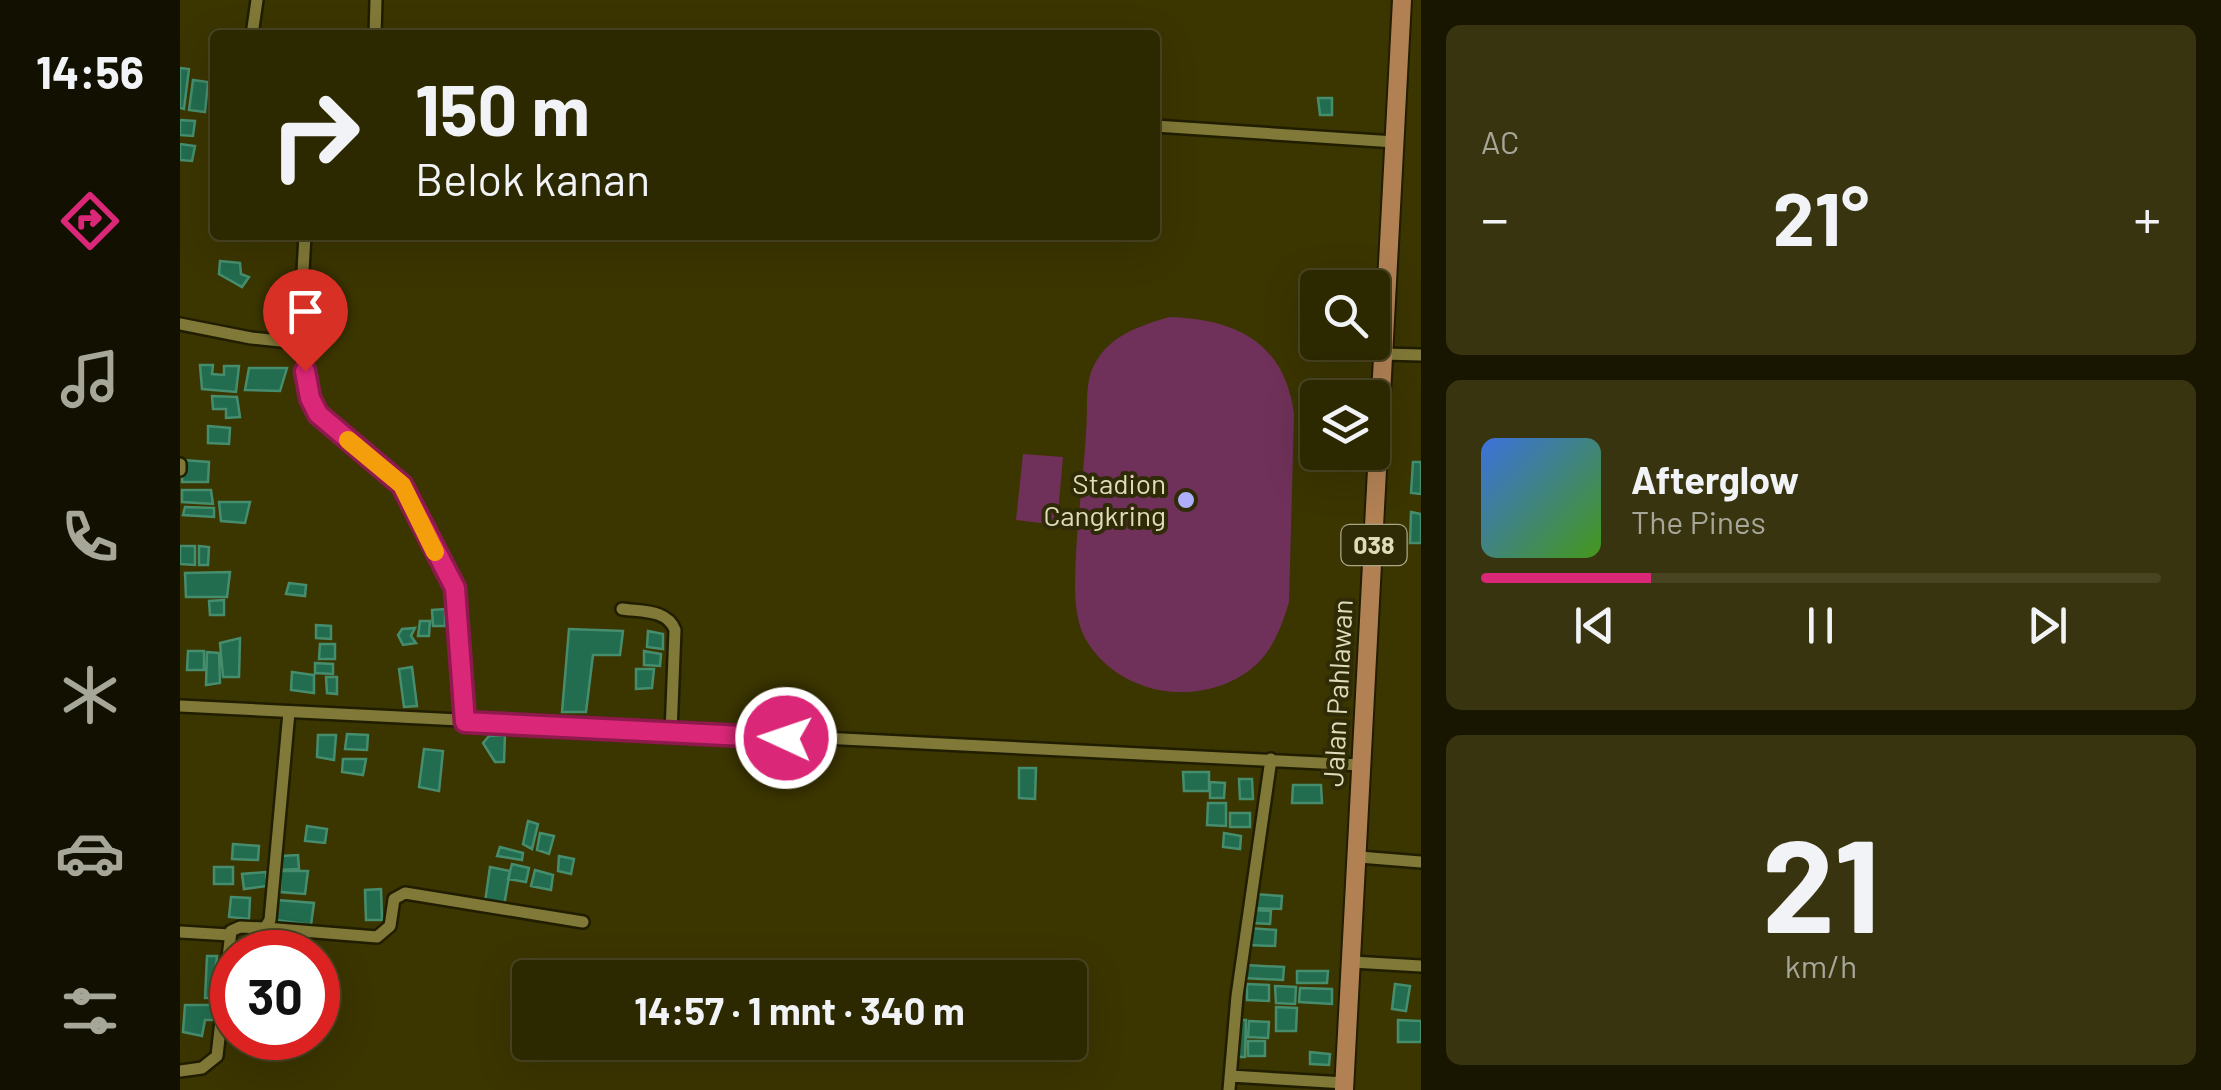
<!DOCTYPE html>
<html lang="id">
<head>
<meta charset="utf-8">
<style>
	:root { --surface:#2c2800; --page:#38340f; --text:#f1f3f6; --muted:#a6a699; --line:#484422; --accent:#db2777 }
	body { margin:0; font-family:Barlow,sans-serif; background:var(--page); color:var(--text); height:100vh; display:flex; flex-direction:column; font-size:38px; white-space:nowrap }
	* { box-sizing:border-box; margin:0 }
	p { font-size:32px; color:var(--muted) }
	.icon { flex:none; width:55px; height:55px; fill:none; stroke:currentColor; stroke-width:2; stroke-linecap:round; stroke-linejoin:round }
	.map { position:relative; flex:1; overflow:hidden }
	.drawer { display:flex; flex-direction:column; gap:25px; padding:25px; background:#181600; width:800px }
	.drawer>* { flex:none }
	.hud { position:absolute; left:30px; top:30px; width:950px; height:210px; border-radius:10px; box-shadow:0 10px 40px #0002,0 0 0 2px var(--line); background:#2c2800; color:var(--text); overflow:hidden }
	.controls { position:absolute; left:1120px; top:270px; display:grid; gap:20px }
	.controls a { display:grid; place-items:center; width:90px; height:90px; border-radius:10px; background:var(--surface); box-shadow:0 10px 40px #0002,0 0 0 2px var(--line); font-size:50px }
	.speed { position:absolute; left:30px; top:930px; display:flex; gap:20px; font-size:50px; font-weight:700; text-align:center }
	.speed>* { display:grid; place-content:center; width:130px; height:130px; border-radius:50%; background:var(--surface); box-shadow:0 10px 40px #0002,0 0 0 2px var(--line); line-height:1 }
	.speed .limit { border:15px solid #d22; background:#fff; color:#111 }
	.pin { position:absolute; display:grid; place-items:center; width:85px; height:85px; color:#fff; margin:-102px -42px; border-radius:50% 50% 50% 0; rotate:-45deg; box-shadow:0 0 10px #0007 }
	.pin .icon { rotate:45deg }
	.me { position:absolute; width:110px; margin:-55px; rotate:273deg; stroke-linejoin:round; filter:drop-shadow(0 0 8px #0008) }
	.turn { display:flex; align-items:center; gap:35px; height:210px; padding:0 40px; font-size:45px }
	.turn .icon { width:130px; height:130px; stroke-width:2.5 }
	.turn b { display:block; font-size:70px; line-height:85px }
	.big { font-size:75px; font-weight:700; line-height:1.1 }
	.drawer .card { flex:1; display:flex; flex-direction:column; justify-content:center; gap:15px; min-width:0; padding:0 35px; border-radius:15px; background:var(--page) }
	.drawer .dial { align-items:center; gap:0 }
	.dial b { font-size:130px; line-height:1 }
	.song { display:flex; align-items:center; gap:30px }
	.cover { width:120px; height:120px; border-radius:15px; background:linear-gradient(135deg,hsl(220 70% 55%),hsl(100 70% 35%)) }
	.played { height:10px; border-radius:5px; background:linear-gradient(90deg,var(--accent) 25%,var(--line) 25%) }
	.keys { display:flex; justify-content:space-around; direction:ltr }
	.heat { display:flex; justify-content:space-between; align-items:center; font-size:55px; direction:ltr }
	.trip { position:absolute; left:332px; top:960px; width:575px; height:100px; border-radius:10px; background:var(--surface); box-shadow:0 10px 40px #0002,0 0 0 2px var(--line); font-weight:700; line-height:100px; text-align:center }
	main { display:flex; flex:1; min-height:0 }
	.tab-bar { display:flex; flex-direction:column; width:180px; justify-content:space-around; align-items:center; background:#121000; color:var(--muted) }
	.tab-bar .icon { width:70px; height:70px }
	.tab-bar .active { color:var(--accent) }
	.tab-bar b { font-size:45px; color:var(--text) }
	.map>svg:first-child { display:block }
</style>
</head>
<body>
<main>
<nav class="tab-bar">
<b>14:56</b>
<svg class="icon active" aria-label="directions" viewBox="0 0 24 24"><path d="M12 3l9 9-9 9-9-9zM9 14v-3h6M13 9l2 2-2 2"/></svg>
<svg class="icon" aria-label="music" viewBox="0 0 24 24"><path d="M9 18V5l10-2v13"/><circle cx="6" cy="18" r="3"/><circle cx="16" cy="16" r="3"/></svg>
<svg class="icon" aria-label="phone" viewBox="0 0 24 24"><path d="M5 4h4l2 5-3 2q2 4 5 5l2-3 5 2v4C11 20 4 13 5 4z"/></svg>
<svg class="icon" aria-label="climate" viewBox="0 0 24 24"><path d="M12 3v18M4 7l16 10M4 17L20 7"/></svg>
<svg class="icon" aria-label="car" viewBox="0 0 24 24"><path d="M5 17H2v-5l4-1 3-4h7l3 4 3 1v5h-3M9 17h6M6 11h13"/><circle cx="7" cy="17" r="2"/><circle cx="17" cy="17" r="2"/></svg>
<svg class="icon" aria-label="filters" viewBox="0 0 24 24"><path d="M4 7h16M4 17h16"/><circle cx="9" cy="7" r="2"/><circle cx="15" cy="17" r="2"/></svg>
</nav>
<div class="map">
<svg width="1241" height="1090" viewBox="0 0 1241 1090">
	<rect width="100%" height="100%" fill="#3b3500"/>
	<path fill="#6f3159" d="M989,317c66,2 116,25 125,97l-5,188c-6,21 -15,45 -31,61 -50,47 -139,36 -173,-25 -8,-15 -10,-35 -10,-52 0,-50 8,-102 11,-153 2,-18 -1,-44 5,-61 14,-35 45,-45 78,-55z
		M843,454l40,3 -6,68 -41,-5z"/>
	<path fill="#226c4f" stroke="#468d6e" stroke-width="2.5" d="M0,68l9,1 -5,40 -4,-1z
		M13,80l15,2 -3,30 -16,-2z
		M1138,98h14v17h-12z
		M0,120l15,1 -2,15 -13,-1z
		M0,144l15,2 -3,15 -12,-1z
		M40,261l20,2 1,11 8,3 -7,10 -23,-13z
		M20,365h13l-1,9 12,1v-9h15l-3,26 -34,-3z
		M69,368h38l-7,23 -35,-1z
		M32,396l25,1 3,20 -14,1v-9h-13z
		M28,426l22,2 -1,16 -21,-1z
		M3,460l26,2 -1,20h-26z
		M1233,462h8v32l-10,-1z
		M2,490h29l2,14 -31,-2z
		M39,502h31l-5,21 -24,-2z
		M5,507l29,1v9l-31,-2z
		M1231,512l10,2v29h-11z
		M0,546h15v19l-15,-1z
		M19,546l10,1 -1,18h-9z
		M50,572l-3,25h-41l-1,-24z
		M109,583l17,2 -1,11 -19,-2z
		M44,600v15h-14l-1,-14z
		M265,609v17h-12l-1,-16z
		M240,621h10l-1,15h-11z
		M136,625l15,1v13l-15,-1z
		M235,628l-4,8 5,7 -13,2 -5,-10 4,-6z
		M389,629l54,2 -3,24h-27l-7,57h-24z
		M468,631l15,3v15l-16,-2z
		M60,638l-1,39h-16l-3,-34z
		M140,644h15v15h-16z
		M8,651h16v19h-17z
		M464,651l17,3 -1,12 -16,-1z
		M27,652l12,1 1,30 -14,2z
		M135,663l18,1v10l-18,-1z
		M232,667l5,39 -13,1 -5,-38z
		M456,669h18l-2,19 -16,1z
		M112,672l22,3v18l-23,-3z
		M146,677h11v17l-10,-1z
		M167,734l21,1 -1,15 -22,-1z
		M138,735h18l-2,25 -17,-3z
		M325,735l-1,27h-9l-12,-19 6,-7z
		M244,749l19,2 -4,40 -20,-4z
		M163,759h23l-3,16 -21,-3z
		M839,768h17l-1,31 -16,-1z
		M1003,772h26v19h-25z
		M1059,779h13l1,20h-13z
		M1030,782l15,1 -1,15h-14z
		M1113,785h28l1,18h-30z
		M1028,803h18v23l-19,-1z
		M1050,813h20v14h-20z
		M348,821l10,3 -6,25 -9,-5z
		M127,826l20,3 -2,14 -20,-2z
		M360,833l14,3 -5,18 -12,-4z
		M1044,833l17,3 -1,13 -17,-2z
		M53,844l26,2 -1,14 -26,-1z
		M320,847l23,6 -1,7 -25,-4z
		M118,855l1,14 -20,1 1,-14z
		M379,856l15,3 -3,15 -13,-3z
		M332,864l17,4 -3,14 -18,-3z
		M34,867h19v17h-19z
		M310,867l20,4 -6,35 -19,-4z
		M355,870l18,5 -2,15 -20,-4z
		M101,871h27l-3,23 -25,-2z
		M86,872l1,14 -23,3 -2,-15z
		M201,889l1,31h-16l-1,-30z
		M1074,894l28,2 -1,13 -28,-1z
		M51,897l19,1 -1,21 -20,-2z
		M97,900l37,3 -3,22 -35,-5z
		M1072,910l19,1 -1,13 -19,-1z
		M1069,928l27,2 -1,16 -27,-1z
		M27,956h10l-4,42h-8z
		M1065,965l39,2 -1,13 -39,-2z
		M1117,971h31l-1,12h-30z
		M1067,984l22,1v16l-22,-1z
		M1215,984l15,2 -4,25 -14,-2z
		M1095,986l21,1 -1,17 -19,-1z
		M1120,988l32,1v15l-33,-2z
		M5,1005h34l-3,15h-11l-3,16 -19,-4z
		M1096,1007l21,1 -1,23h-20z
		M1057,1020h9l-1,37h-9z
		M1218,1020l23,1v21h-23z
		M1069,1021l20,1 -1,16 -20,-1z
		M1068,1041h17v15h-17z
		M1130,1052l20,2 -1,11 -19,-1z"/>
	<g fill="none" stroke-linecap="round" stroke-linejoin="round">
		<g stroke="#201d00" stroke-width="16">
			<path id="street" d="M72,35l5,-35
				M195,35l1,-35
				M975,126l240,16
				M0,324l71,14 48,5 14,64 89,78 53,103 10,134
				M119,343l6,-108
				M1203,354l38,1
				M0,464v6
				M442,609c19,3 45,0 53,21l-4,103
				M0,706l1181,59
				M1179,857l62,5
				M85,928l112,9 13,-11 4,-27 11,-6 178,29
				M0,932l50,3
				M1172,962l69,4
				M0,1071l22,-3 15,-12 14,-125 9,-4 25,1 5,-8 19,-208
				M1050,1076l115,7
				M1049,1090l8,-94 34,-237"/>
		</g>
		<g stroke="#201d00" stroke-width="22">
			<path id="primary" d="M1164,1090l58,-1090"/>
		</g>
		<use href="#street" stroke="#807937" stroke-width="11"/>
		<use href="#primary" stroke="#b18154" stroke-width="18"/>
	</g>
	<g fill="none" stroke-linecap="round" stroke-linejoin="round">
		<g stroke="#8e194d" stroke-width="25">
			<path id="route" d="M125,371l5,27 8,16 84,71 53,103 10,134 321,16"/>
		</g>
		<use href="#route" stroke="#db2777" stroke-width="18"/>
		<path stroke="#f59e0b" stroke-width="18" d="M168,440l54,45 33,67"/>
	</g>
	<circle fill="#aeaefb" stroke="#2f2b07" stroke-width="4" cx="1006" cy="500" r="10"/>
	<g text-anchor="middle" stroke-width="8" stroke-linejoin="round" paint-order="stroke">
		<rect fill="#2f2b07" stroke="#aaa786" stroke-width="2.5" x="1161.5" y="525" width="65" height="40" rx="8"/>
		<g font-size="25" font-weight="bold" fill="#dfdcbc">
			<text x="1194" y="554">038</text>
		</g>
		<g font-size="28" fill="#dfdcbc" stroke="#2f2b07" text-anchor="end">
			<text x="986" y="494">Stadion<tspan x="986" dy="32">Cangkring</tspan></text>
		</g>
		<g font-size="28" fill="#dfdcbc" stroke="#2f2b07">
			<text transform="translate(1158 693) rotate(-87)" y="10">Jalan Pahlawan</text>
		</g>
	</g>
</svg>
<div class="controls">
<a><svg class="icon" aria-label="search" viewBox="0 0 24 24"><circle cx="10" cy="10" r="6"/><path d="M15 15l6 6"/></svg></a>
<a><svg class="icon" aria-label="layers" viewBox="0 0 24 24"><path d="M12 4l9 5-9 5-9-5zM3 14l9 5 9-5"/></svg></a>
</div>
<div class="speed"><div class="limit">30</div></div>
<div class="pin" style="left:125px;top:371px;background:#d93025"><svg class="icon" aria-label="arrive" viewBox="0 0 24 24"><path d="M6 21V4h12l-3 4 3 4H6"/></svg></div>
<svg class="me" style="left:606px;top:738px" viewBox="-20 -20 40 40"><circle r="17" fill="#db2777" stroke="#fff" stroke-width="3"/><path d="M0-11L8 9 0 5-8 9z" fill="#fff"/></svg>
<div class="trip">14:57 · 1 mnt · 340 m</div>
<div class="hud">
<div class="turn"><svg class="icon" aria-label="right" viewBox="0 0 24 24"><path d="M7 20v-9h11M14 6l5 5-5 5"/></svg><div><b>150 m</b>Belok kanan</div></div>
</div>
</div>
<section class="drawer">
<div class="card"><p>AC</p>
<div class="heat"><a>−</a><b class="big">21°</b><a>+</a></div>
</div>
<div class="card">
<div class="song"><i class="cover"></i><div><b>Afterglow</b><p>The Pines</p></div></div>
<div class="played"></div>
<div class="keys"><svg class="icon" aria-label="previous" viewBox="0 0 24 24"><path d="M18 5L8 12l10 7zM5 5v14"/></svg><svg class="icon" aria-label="pause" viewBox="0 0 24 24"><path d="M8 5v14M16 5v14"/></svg><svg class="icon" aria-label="next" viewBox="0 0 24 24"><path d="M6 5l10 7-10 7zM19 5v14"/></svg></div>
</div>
<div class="card dial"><b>21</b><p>km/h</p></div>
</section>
</main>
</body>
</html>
